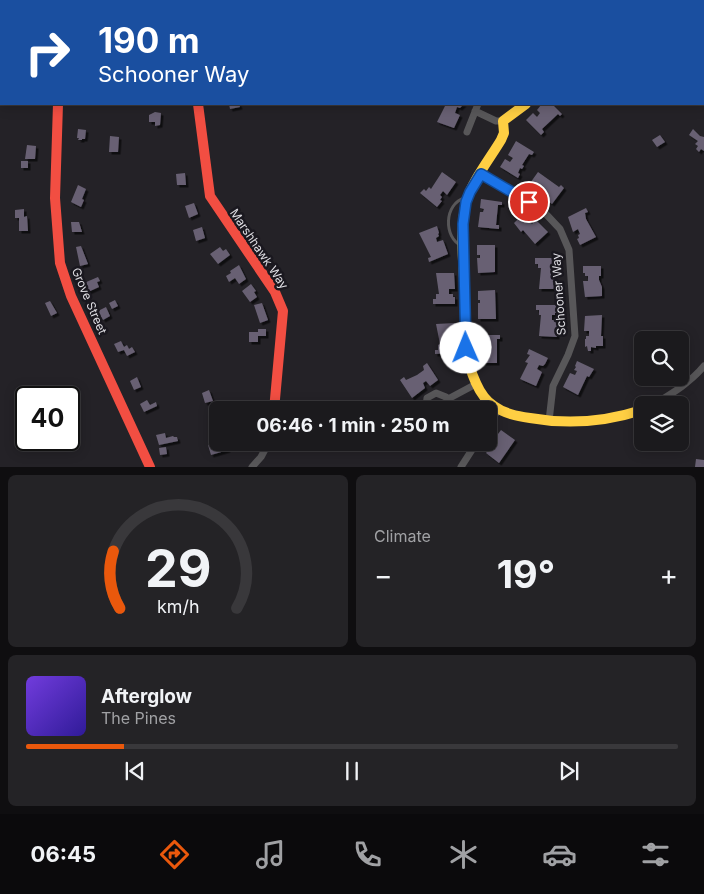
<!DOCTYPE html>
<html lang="en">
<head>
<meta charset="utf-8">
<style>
	:root { --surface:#1b1a1d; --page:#242326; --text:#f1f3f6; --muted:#a0a1a4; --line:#39383b; --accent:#ea580c }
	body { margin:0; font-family:Inter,sans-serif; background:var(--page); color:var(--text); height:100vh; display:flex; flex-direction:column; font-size:19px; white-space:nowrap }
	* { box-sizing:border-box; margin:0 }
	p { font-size:16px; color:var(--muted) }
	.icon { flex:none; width:28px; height:28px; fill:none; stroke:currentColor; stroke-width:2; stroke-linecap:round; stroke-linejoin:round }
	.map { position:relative; height:467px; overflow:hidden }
	.panel { display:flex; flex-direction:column; gap:8px; padding:8px; background:#0f0e10; flex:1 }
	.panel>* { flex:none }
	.guide { position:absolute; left:0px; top:0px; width:705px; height:105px; box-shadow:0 2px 12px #0003,0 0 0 1px var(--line); background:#1a4fa0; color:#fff; overflow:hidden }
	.buttons { position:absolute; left:634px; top:331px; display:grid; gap:10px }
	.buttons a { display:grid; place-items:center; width:55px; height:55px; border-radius:8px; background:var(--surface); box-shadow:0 2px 12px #0003,0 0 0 1px var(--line); font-size:25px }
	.speed { position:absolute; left:15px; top:386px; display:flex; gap:10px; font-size:25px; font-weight:700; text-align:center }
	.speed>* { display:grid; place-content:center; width:65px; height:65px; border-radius:50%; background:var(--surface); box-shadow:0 2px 12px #0003,0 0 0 1px var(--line); line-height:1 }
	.speed .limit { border:2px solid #111; border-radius:8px; background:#fff; color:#111 }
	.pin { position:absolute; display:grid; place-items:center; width:42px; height:42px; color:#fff; margin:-21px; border:2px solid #fff; border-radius:50%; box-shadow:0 1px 5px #0007 }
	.me { position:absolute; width:55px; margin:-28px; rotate:359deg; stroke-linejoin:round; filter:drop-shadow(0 0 4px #0008) }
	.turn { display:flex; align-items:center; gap:18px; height:105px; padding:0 15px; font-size:22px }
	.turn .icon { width:65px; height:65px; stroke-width:2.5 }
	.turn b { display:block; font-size:35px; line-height:42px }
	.big { font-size:38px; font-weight:700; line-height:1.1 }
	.panel .tile { flex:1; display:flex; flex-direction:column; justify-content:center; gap:8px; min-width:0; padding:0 18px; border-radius:8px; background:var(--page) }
	.panel .dial { align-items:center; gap:0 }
	.dial svg { height:130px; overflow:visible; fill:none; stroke:var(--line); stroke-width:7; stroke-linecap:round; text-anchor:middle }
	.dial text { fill:var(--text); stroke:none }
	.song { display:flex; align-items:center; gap:15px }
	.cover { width:60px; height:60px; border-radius:8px; background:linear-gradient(135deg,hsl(260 70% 55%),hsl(250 70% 35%)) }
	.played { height:5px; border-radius:2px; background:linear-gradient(90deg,var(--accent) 15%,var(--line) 15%) }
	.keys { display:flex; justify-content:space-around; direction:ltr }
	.heat { display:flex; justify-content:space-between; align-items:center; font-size:28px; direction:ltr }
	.panel .tiles { flex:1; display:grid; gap:8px; grid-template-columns:1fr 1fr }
	.tile:last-child { grid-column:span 2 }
	.trip { position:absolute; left:209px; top:401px; width:288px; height:50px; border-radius:8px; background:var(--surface); box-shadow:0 2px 12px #0003,0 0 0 1px var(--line); font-weight:700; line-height:50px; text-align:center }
	.tab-bar { display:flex; height:80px; justify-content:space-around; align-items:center; background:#0b0a0c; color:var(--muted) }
	.tab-bar .icon { width:35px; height:35px }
	.tab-bar .on { color:var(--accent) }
	.tab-bar b { font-size:22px; color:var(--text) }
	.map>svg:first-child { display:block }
</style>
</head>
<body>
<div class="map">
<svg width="704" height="467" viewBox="0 0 704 467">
	<defs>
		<filter id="shadow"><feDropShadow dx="2.5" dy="2.5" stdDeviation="0" flood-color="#0009"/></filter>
	</defs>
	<rect width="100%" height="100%" fill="#242227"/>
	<path fill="#686173" filter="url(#shadow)" d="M229,104h10l1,3 -10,2z
		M446,104h18l-4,4 -3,-1 -2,6 5,2 -6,13 -17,-6z
		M540,104h12l10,10 -2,2 -2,-2 -16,15 2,3 -3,3 -15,-15 7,-7 4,4 3,-4 -3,-3 4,-5z
		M155,112l6,1 -1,12 -5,1v-4h-6v-7z
		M78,129l8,1 -1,9h-3v1h-4l1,-2h-2z
		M693,129l7,7 4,1v14l-3,-2 -2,3 -3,-3 2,-3 -3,-2 3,-3 -9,-6z
		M660,135l5,7 -8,5 -5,-7z
		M110,136l9,1 -1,15h-9z
		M516,141l18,11 -2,3 -3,-1 -7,11 2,1 -2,3 -2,-1 -2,5 2,1 -2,4 -18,-11 5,-8 5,3 3,-4 -5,-3z
		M27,145l9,1 -1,13h-10z
		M21,161h7v7h-7z
		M442,172l14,10 -9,13 -4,-4 -3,4 2,2 -2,3 2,1 -5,6 -17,-14 4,-4 2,2 3,-4 2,2z
		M538,172l21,15 2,-2 3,3 -12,16 -8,-6 3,-4 -3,-3 -4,5 -12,-10z
		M185,173l1,12h-9l-1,-11z
		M78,185l8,4 -4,10 2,1 -3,7 -10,-5z
		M481,199l21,3v3h-4l-2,20h3v4l-21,-2 2,-15h3l1,-3 -4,-1z
		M194,203l4,11 -9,4 -4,-12z
		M586,208l2,4 -3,1 1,6 10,18 -16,8 -3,-6 2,-1 -1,-3 2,-1 -2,-5 -5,3 -5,-15z
		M24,209v8l3,-1 1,15h-9v-13h-4v-8z
		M526,211l7,7 -3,4 2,2 4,-4 12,12 -13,12 -12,-14 -2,2 -7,-9z
		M71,222h8l3,10h-10z
		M437,226l2,7 -1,1 1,2 -3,2 1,4 6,-2 5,14 -19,8 -1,-4 3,-1 -12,-24z
		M202,227l3,11 -9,3 -3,-11z
		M477,245h18v27l-17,1 -1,-15h3v-3h-3z
		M81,246l7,18 -8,2 -4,-19z
		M220,247l3,4 3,-2 4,6 -12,9 -8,-10z
		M535,258h21l1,16h-6v5h4v3h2v7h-18l2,-21h-3v-4h-3z
		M239,265l7,14 -7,5 -4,-6 -6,4 -3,-6 5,-3 -1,-2z
		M583,266h18v10h-2v4l3,7v9l-17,1 -2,-16h5v-5h-3v-3h-2z
		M436,273h18l1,16h-6v5h4v3h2v7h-22v-5h3v-5h3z
		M98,277l2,4 -3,1 2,5 -11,5 -4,-9z
		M251,284l5,7 -2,1 3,5 -7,5 -8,-11z
		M495,290l1,29h-18v-16h2v-3h-2v-9z
		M115,300l3,6 -6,3 -3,-6z
		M50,301l7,12 -6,3 -6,-13z
		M262,303l6,17 -8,3 -6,-18z
		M536,305h21v8h-2v2h-3v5h6v7h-2l1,10 -18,-1 2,-21h-2v-5h-3z
		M106,307l4,9 -7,4 -5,-9z
		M602,315l-1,21h2v10h-7v2l-5,-1v4h-3l-1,-5 -2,1v-8h1v-3h3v-5h-5l1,-15z
		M455,323v7h-1v3h-4v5h6v15l-21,1v-4h3v-5l2,-1 -4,-20z
		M258,329h8v7h-8v6h-9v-10h9z
		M480,335h20v4h-3v24h-18l1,-15h2v-3h-2z
		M121,341l3,6 3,-2 2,4 3,-2 3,5 -8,4 -3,-6 -6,2 -4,-8z
		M529,349l19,9 -3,6 -2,2 -4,-1 -2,4 5,3 -6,14 -16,-7 8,-16 -3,-1 5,-7 -3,-1z
		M577,361l17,8 -5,8 -2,-1 -9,19 -15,-8 7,-14 5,2 2,-4 -3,-1 2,-3 -1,-1z
		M427,363l11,17 -8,6 -4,-5 -3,2 2,5 -13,10 -12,-18 4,-3 2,3 11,-5 7,-5 -1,-4z
		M137,377l4,10 -7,3 -4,-9z
		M209,390l4,11 -8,2 -3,-10z
		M147,400l3,5 6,-3 1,4 -13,6 -4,-8z
		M501,430l14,10 -16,23 -13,-10 11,-13 -2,-2z
		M165,433l1,5 7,-2 1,1h3l1,4 -19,4 -3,-10z
		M217,442h9l2,8 -17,5 -3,-10z
		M166,447l1,7 -7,1 -1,-7z
		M696,459l8,1v7h-9z"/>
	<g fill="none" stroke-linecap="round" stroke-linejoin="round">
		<path stroke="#585759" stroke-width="3" d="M462,246c-19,-8 -18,-43 3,-48"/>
		<path stroke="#585759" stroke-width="7" d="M475,111l21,10h7
			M467,132l11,-28
			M481,174l63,38 16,17 9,21 6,86 -7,19 -15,31 -4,35
			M448,399l28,-15
			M653,405c18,-11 37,-22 51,-39
			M427,410l-1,-4 1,-8 9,-5 10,4 3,7 -1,6
			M488,426l10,-16
			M252,467l9,-10 8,-15
			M461,467l16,-25"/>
		<path stroke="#16e098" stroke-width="10" d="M55,1l1,-1
			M0,43l1,-1"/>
		<path stroke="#ffcf43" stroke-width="10" d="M526,104l-23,17 1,12 -3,7c-10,17 -31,44 -35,63 -7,28 -2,65 -1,94 0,29 -2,59 11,86 4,9 10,18 18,23 11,8 23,10 36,12 39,7 75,4 112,-8"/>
		<path stroke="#f24e42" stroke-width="10" d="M58,104l-3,94 5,65 11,33 79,171
			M198,104l12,92 65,96 8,19 -9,99"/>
	</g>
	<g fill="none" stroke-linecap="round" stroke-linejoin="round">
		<g stroke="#114b97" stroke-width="12">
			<path id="route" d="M466,348l-3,-124 3,-22 4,-10 11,-18 48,28"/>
		</g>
		<use href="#route" stroke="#1a73e8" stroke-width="9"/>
	</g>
	<g text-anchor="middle" stroke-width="5" stroke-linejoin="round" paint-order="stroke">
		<g font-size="12" fill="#dedde2" stroke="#1a181f">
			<text transform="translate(259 249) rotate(56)" y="4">Marshhawk Way</text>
			<text transform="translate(559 294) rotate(-94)" y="4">Schooner Way</text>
			<text transform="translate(89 301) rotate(67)" y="4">Grove Street</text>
		</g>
	</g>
</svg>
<div class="buttons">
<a><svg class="icon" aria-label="search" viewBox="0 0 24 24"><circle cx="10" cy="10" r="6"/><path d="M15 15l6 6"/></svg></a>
<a><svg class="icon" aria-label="layers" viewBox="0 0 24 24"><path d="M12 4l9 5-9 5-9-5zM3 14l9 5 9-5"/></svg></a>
</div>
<div class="speed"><div class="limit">40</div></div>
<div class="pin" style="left:529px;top:202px;background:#d93025"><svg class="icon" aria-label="arrive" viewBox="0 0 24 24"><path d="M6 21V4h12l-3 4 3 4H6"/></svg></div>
<svg class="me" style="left:466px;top:348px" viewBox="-20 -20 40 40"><circle r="19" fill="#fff"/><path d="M0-13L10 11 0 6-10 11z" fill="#1a73e8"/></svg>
<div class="trip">06:46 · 1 min · 250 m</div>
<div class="guide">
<div class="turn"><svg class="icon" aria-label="right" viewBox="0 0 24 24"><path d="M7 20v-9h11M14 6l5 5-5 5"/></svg><div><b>190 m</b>Schooner Way</div></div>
</div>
</div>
<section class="panel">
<div class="tiles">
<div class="tile dial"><svg viewBox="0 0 100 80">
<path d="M14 69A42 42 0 1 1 86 69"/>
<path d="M14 69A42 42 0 0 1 10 34" stroke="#ea580c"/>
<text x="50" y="56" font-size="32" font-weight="700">29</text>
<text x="50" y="72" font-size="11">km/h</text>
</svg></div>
<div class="tile"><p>Climate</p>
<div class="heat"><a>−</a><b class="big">19°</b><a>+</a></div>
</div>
<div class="tile">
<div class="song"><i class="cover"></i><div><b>Afterglow</b><p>The Pines</p></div></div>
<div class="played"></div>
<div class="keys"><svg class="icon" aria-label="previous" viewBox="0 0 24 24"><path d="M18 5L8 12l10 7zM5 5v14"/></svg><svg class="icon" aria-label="pause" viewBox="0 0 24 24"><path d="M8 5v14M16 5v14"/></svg><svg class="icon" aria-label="next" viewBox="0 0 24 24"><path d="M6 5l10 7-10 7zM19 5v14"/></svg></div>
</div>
</div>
</section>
<nav class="tab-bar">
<b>06:45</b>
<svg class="icon on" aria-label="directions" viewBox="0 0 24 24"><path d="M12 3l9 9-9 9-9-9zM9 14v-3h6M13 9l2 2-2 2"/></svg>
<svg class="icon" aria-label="music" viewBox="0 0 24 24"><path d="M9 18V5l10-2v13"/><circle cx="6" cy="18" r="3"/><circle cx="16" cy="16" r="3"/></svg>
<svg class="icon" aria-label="phone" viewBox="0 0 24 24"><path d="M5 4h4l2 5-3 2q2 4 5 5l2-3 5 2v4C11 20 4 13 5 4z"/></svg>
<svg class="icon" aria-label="climate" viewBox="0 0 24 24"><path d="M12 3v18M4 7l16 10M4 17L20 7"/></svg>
<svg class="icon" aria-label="car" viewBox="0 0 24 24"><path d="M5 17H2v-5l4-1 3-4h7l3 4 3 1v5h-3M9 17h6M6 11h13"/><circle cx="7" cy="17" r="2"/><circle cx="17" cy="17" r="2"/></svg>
<svg class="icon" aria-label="filters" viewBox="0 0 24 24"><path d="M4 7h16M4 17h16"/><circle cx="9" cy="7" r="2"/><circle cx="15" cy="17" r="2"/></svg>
</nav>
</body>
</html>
